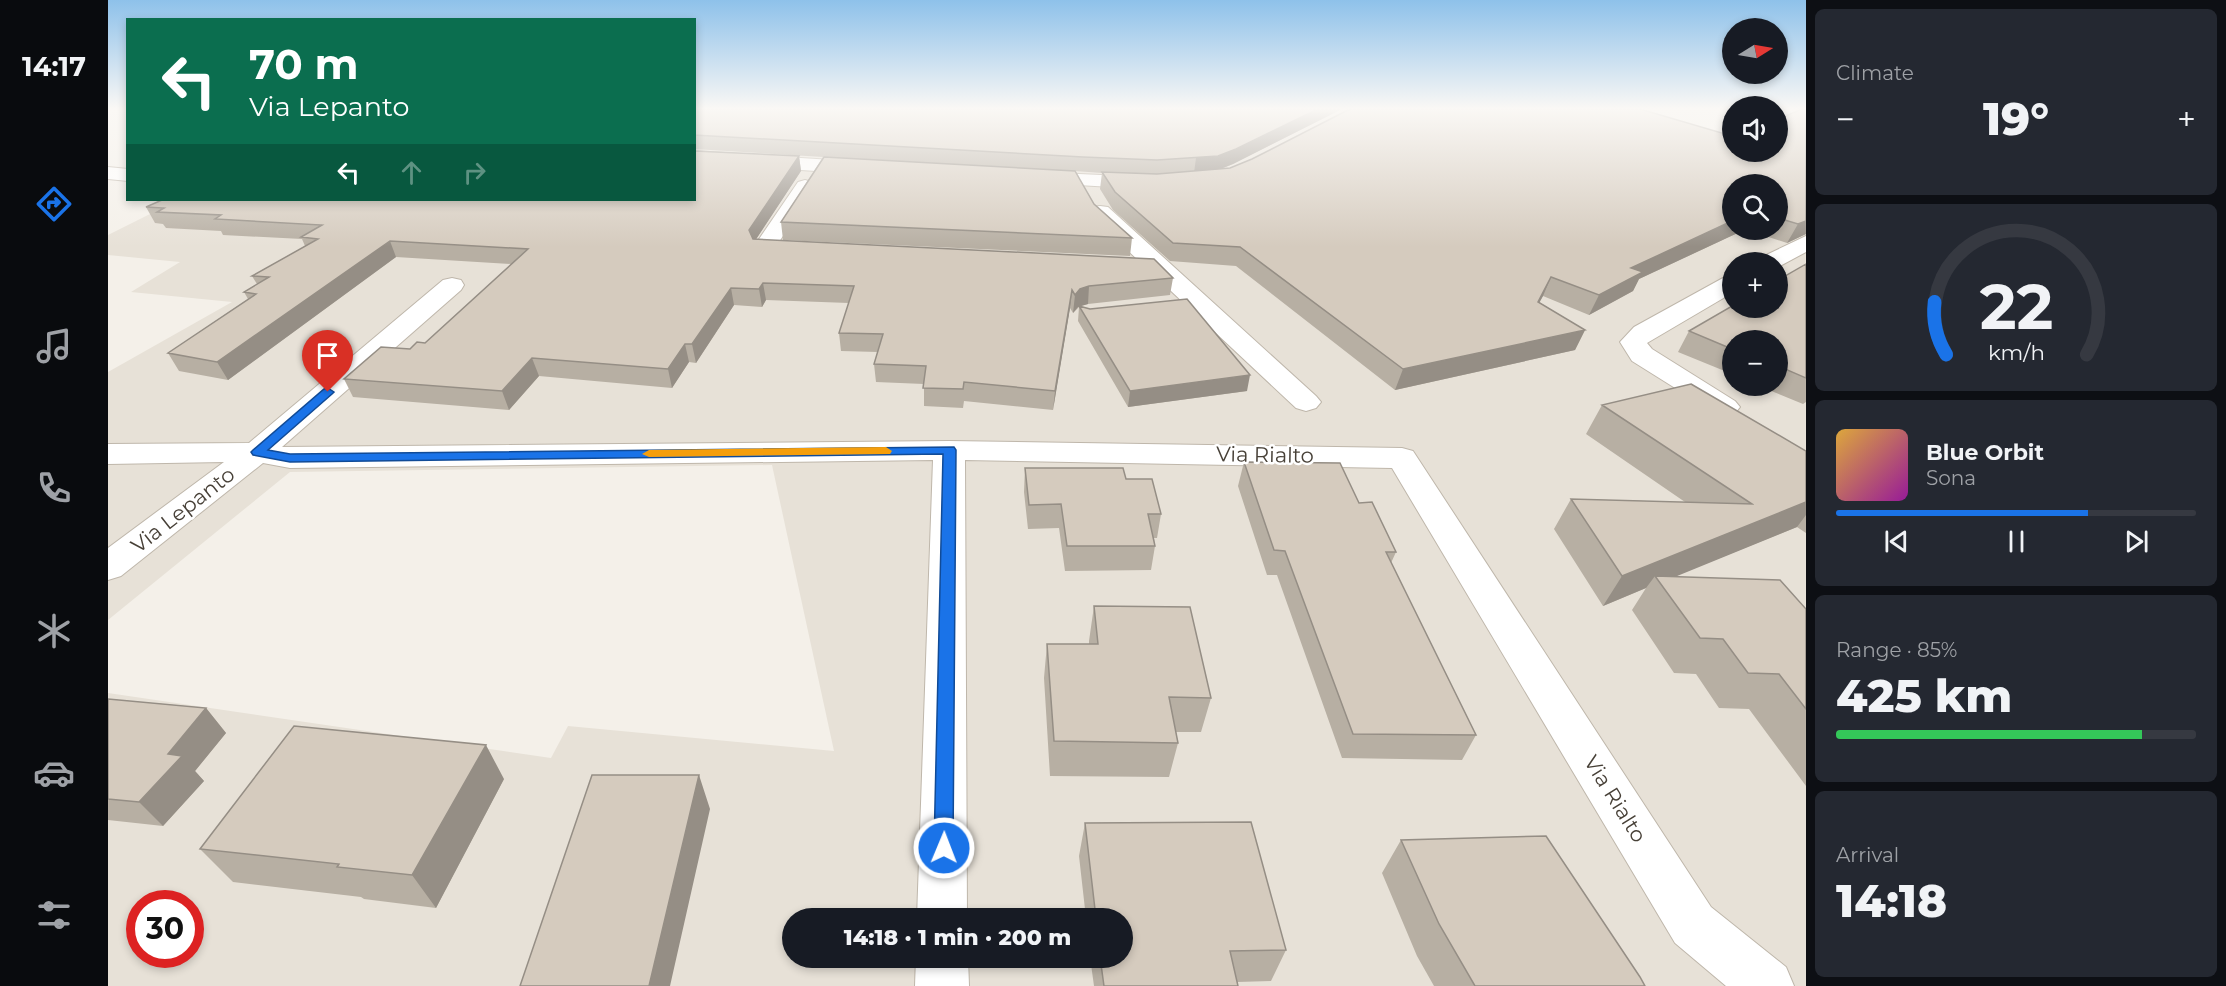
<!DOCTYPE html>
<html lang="en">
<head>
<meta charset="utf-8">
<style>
	:root { --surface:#171b24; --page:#242831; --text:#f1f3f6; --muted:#9ea1a6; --line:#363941; --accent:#1a73e8 }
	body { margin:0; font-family:Montserrat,sans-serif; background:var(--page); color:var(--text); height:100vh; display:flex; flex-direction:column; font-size:22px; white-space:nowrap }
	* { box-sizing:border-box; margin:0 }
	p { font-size:20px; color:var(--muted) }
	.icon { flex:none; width:33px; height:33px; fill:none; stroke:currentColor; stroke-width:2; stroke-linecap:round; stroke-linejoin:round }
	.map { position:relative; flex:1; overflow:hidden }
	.details { display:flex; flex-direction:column; gap:9px; padding:9px; background:#0d0f14; width:420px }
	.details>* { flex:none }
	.banner { position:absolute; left:18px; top:18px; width:570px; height:183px; border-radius:0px; box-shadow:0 3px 9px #0003; background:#0b6e4f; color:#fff; overflow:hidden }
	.needle { width:39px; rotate:79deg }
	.tools { position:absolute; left:1614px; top:18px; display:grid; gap:12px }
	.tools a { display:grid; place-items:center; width:66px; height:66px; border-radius:50%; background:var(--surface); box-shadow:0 3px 9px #0003; font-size:30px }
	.speed { position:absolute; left:18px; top:890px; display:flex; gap:12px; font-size:30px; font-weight:700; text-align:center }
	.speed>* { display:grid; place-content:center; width:78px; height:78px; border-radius:50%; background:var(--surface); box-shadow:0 3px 9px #0003; line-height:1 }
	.speed .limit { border:9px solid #d22; background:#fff; color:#111 }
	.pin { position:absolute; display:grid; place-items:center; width:51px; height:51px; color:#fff; margin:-62px -26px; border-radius:50% 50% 50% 0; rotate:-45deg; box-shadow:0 0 6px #0007 }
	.pin .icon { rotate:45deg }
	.me { position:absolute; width:66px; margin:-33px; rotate:1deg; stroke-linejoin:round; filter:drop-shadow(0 0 4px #0008) }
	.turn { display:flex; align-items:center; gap:21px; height:126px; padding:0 24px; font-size:27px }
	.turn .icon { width:78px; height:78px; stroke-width:2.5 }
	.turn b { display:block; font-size:42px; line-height:51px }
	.lanes { display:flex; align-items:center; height:57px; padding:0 24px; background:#0003; justify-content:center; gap:30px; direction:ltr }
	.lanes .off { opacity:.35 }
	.big { font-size:45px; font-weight:800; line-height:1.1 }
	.details .widget { flex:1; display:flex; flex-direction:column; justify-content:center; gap:9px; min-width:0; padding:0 21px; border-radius:9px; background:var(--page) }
	.details .dial { align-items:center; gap:0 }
	.dial svg { height:156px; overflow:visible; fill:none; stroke:var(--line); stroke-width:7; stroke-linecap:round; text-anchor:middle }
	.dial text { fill:var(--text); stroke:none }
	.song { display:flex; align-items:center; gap:18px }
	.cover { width:72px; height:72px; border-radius:9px; background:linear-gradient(135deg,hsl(40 70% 55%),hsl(300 70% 35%)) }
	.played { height:6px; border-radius:3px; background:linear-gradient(90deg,var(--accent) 70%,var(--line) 70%) }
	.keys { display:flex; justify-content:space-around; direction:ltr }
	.heat { display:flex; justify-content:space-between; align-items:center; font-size:33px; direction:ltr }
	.charge { height:9px; border-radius:4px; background:linear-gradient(90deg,#34c759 85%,var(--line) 0) }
	.trip { position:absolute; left:674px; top:908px; width:351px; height:60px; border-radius:30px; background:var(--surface); box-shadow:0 3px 9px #0003; font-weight:800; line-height:60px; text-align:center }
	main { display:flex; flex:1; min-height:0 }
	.dock { display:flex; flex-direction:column; width:108px; justify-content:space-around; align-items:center; background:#090b0e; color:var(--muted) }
	.dock .icon { width:42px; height:42px }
	.dock .on { color:var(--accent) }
	.dock b { font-size:27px; color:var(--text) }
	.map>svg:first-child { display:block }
</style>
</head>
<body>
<main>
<nav class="dock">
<b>14:17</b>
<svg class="icon on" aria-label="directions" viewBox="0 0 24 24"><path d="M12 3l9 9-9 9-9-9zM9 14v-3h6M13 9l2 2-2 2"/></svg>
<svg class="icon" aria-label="music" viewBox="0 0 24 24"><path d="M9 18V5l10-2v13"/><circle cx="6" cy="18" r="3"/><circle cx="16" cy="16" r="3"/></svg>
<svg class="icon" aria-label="phone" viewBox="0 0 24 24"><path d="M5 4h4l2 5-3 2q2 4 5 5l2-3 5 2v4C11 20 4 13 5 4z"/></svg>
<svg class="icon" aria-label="climate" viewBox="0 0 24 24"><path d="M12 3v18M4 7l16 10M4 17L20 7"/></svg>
<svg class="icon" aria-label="car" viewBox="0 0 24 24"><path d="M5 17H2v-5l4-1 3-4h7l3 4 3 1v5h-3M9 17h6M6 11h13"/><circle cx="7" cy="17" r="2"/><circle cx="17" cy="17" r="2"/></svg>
<svg class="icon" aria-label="filters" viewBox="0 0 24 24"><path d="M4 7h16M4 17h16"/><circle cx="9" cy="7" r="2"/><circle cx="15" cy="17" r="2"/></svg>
</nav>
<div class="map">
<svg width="1698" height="986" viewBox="0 0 1698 986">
	<rect width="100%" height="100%" fill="#f4f0e9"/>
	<path fill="#e7e1d7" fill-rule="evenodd" d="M639,109h852l133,43h46l28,-31v865h-1698v-293l443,65 17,-32 266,25 -62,-286 -482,7 -182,148v-248l124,-70 -101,-10 49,-30 -72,-7v-20l70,-35h516l1,-86zM1624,184h46v46h-46zM1624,262h46v46h-46zM1624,340h46v46h-46zM32,903h50v51h-50zM684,918h330v39h-330z"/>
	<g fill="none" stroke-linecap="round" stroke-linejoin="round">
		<g stroke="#bfb7ab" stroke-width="2">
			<path id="minor" d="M586,151l169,11 7,2 3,4 -3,4 -7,2 -169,-11z
				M0,167l20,2v12l-20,-2z
				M927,172l110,5 7,2 3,4 -3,4 -7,2 -117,-7 -3,-4 3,-4z
				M697,180l7,2 3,4 -36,56 26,3 3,5 -3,5 -8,2 -41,-4 -3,-5 45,-66z
				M992,206l8,1 208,189 5,6 -5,6 -10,3 -10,-3 -204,-191 -3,-5 3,-5z
				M1698,236v16l-28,15v-5h-20l4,-5z
				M1624,276v17l-85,50 5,6 83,52 5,6 -5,6 -10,3 -10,-3 -83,-52 -12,-19 14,-15 89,-49z
				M344,278l9,2 3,5 -3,5 -179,157 667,-6 453,7 11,3 298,456 75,60 8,19h-68l-51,-43 -283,-475 -427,-8 2,458h-50l16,-458 -643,8 -27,-5 -142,113 -13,4v-32l116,-86 -116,2v-20l141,-1 194,-163z
				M808,957h52l1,29h-54z"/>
		</g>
		<use href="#minor" fill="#fff" fill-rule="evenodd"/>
	</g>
	<path fill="#b7afa3" d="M586,109h648l-109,55 -12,5 557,-17 28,82 -19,9 -40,-13h31v-46l-46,46h12l-105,49 -6,12 -44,24 -46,-19 -4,6 46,28 -10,20 -180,40 -159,-124 -66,-5 -57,-51 -13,-21 2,-16 -27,-2 19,33 38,34 -2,18 -347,-16 -2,-18 42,-65 -129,-8z
		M691,156l2,15 -45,68 417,39 -3,17 -82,9 -8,2 167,85 -119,16 -50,-86 1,-14 -6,6 -3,-5 -17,102 -89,-9 -1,7 -39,-2v-22l-48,-2 -2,-18 4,-12 -37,-1 -2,-18 10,-30 -83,-3 -4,7 -28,-2 -38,58 -7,-1 -17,26 -133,-12 -30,34 -156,-13 -9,-18 81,-36 86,-79 -115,-7 -168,123 -49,-9 -11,-18 80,-54 -4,-7 13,-8 -5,-8 53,-30 -3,-7 -79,-4 -2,-4 -55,-3 -3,-4 -8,-1 -9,-16z
		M1698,264v138l-3,2 -44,-18h19v-46h-46v34l-54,-22 11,-21z
		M1494,405l204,46v82l-9,-6 -122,49 131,33v177l-57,-77 -30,-1 -23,-34 -22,-1 -42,-63 14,-22 -43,18 -49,-77 17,-30 114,3 -99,-68z
		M1136,462l115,41 37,49 -5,11 85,172 -14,25 -120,-2 -65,-183h-10l-29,-89z
		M917,468l101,11 35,35 -4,24h-3l1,8 -4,24 -86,1 -6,-43 -31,1 -4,-37z
		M986,606l117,92 -10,34h-25l2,11 -9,34 -119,-1 -6,-98 3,-34h42v-3z
		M0,699l98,9 20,25 -31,38 9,10 -41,45 -55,-6z
		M396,779l-68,129 -72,-9 -3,-2 -128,-15 -33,-33z
		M977,823l201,127 -15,31 -34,1 1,4h-144l-4,-29h32v-39h-36l-7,-62z
		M1293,840l244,146h-211l-17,-30 -35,-83z"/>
	<path fill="#958e85" d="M1210,109h24l-109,55 -18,7 -21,2 2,-15z
		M691,156l2,15 -50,76 -2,-17z
		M1624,221v9h12l-105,49 -6,12 -44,24 10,-20 32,-27z
		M1698,221v13l-19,9 11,-19z
		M282,241l6,16 -168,123 -11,-18z
		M1443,277l-8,19 -14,26 9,-20z
		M655,283l3,17 -4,7 -3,-18z
		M981,286l-1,18 -10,3 -5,6 2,-18 5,-6z
		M623,288l3,17 -38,58 -4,-19z
		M964,290l-2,18 -17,102 2,-19z
		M1477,330l-10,20 -180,40 8,-21z
		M577,344l4,18 -17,26 -4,-19z
		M424,358l7,18 -30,34 -7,-19z
		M1142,375l-3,16 -119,16 2,-16z
		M1698,502v13l-9,12 -137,56 -5,-7 -9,12 -43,18 19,-30z
		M98,708l20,25 -31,38 9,10 -41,45 -24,-24 29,-48z
		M378,745l18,34 -68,129 -24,-33z
		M591,775l11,34 -40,177h-21z"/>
	<path fill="#d5cbbe" stroke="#958e85" stroke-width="1.5" d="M586,109h624l-82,40 -18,7 -61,4 -74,-3 -389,-22z
		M1243,109h289l92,27v16h46v-33l24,-10h4v112l-8,3 -20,-6v-34h-46v37l-101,47 12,4 -44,23 -48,-18 -13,25 47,28 -182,39 -163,-122 -67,-4 -58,-51 -13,-20 55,2 73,-6 22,-9 94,-48z
		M586,151l105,5 -50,74 4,9 401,20 19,19 -84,8 -9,3 -5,6 -3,-5 -17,101 -91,-9 -1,7 -40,-1 3,-22 -52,-2 9,-30 -44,-1 15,-47 -91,-3 -4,6 -28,-1 -39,56h-7l-17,25 -136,-11 -30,33 -158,-12 37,-32 29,2 7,-7 8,1 103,-94 -138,-8 -173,121 -49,-9 88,-59 -12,-2 25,-15 -17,-1 66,-37 -17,-2 21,-12 -107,-6 6,-4 -64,-3 7,-4 -18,-1 16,-7h532z
		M716,157l251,14 19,33 38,34 -351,-16z
		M1698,264v114l-28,-12v-26h-46v9l-43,-18 43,-25v2h46v-28z
		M1079,299l63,76 -120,16 -51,-85 11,3z
		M1583,384l115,67v51l-184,74 -51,-77 181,5 -150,-99z
		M1136,462l96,1 19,40 13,-1 24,50h-10l90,183 -123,-1 -68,-183 -11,-1z
		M917,468h98l3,11h26l9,35h-13l7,32h-88l-6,-42 -32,1z
		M1547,576l125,4 26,29v100l-27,-35 -31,-1 -25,-34 -23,-1z
		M986,606l96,1 21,91 -42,-1 9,46 -124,-2 -7,-97h51z
		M0,699l98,9 -38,46 14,2 -43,46 -31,-3z
		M186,726l192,19 -74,130 -75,-8 2,-3 -139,-15z
		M484,775h107l-50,211h-129z
		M1143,822l35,128 -56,1 8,35h-134l-4,-29h22v-39h-26l-11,-95z
		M1438,836l94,141 5,9h-170l-36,-62 -38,-84z"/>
	<linearGradient id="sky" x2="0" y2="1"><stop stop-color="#8ec1ea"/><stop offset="0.44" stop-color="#faf8f5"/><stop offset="1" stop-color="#faf8f5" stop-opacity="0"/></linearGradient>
	<rect width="1698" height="247" fill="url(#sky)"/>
	<path fill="#1a73e8" stroke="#114b97" stroke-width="1.5" d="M220,388l6,4 -2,2 -64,56 22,4 664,-7 2,3 -3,398 -3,6 -6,3 -7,-3 -3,-6 9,-394 -653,8 -37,-7 -2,-3 2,-2 71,-61z"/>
	<path fill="#f59e0b" d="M778,447l6,4 -2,3 -241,3 -7,-3 7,-4z"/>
	<g text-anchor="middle" stroke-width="5" stroke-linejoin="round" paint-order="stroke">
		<g font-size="21" fill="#474037" stroke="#fff">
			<text transform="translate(1157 455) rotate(1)" y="7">Via Rialto</text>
			<text transform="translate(75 510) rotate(-38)" y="7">Via Lepanto</text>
			<text transform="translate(1507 799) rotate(58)" y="7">Via Rialto</text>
		</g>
	</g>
</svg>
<div class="tools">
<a><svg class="needle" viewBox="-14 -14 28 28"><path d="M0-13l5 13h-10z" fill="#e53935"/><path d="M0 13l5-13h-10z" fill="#9ea1a6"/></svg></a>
<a><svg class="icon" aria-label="sound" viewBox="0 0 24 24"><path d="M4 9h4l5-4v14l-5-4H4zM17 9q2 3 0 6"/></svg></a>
<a><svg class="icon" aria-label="search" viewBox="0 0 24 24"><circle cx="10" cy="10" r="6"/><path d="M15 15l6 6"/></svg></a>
<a>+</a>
<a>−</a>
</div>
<div class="speed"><div class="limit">30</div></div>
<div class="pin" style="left:220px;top:392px;background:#d93025"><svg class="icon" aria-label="arrive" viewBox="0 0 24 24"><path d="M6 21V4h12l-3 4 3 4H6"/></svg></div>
<svg class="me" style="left:836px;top:848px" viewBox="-20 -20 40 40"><circle r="17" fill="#1a73e8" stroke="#fff" stroke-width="3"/><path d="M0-11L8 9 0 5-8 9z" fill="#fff"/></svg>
<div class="trip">14:18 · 1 min · 200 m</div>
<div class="banner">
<div class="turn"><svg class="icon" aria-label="left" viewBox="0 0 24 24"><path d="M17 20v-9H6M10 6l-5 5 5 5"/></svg><div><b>70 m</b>Via Lepanto</div></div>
<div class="lanes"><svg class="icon" aria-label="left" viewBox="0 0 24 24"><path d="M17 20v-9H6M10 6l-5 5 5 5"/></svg><svg class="icon off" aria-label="ahead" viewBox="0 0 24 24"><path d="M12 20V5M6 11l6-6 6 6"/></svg><svg class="icon off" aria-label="right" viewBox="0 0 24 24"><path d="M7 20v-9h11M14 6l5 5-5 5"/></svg></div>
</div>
</div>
<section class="details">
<div class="widget"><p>Climate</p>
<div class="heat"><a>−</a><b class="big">19°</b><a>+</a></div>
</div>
<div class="widget dial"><svg viewBox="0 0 100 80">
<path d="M14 69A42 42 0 1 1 86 69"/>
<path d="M14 69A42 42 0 0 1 8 42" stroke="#1a73e8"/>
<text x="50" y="56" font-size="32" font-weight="700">22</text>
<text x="50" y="72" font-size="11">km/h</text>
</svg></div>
<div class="widget">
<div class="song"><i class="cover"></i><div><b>Blue Orbit</b><p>Sona</p></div></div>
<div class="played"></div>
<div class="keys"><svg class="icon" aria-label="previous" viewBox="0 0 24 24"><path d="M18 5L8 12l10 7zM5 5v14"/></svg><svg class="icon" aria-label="pause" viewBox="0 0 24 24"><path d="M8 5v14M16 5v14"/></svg><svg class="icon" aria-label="next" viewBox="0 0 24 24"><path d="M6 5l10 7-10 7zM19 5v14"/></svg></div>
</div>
<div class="widget"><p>Range · 85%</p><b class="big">425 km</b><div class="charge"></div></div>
<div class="widget"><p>Arrival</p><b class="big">14:18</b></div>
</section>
</main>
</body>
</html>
